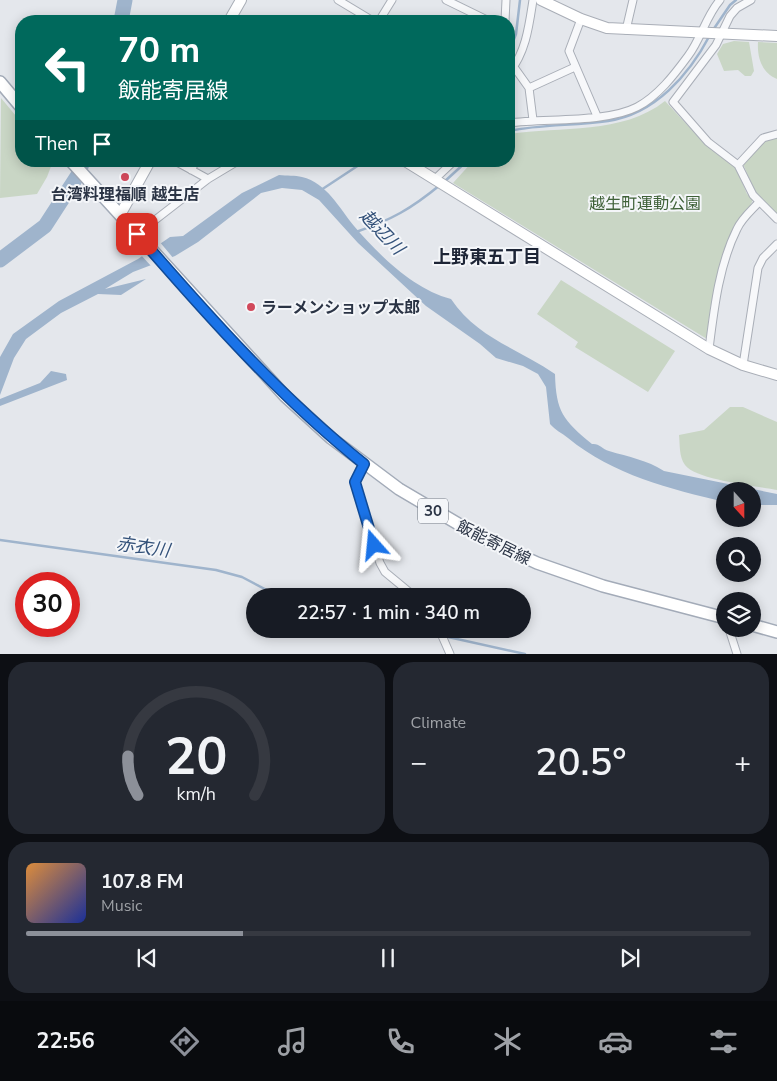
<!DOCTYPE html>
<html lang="en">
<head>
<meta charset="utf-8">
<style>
	:root { --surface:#171b24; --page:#242831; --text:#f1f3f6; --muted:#9ea1a6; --line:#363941; --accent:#8c9099 }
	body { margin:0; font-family:"Nunito Sans","Noto Sans JP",sans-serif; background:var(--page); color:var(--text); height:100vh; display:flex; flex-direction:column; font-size:19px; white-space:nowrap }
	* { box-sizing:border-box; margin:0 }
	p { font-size:16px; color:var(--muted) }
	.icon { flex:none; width:28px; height:28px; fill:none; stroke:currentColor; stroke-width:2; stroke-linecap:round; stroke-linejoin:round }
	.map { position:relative; height:654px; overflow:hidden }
	.drawer { display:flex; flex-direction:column; gap:8px; padding:8px; background:#0d0f14; flex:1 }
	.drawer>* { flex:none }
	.top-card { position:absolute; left:15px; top:15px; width:500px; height:152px; border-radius:20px; box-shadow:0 2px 12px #0003; background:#00695c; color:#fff; overflow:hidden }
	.needle { width:32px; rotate:159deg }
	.fabs { position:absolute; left:716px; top:482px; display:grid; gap:10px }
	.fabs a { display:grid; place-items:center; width:45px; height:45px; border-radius:50%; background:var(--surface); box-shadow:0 2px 12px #0003; font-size:25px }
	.speed { position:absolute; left:15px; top:572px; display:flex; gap:10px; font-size:25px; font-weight:700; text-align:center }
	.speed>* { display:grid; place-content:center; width:65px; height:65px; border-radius:50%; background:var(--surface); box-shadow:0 2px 12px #0003; line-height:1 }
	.speed .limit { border:8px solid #d22; background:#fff; color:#111 }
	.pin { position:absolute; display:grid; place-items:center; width:42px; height:42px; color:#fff; margin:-21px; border-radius:10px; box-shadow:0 2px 8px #0006 }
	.me { position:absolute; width:55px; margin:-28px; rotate:342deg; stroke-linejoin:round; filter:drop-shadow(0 0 4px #0008) }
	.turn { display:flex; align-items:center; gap:18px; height:105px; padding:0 20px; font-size:22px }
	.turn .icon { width:65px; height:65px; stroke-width:2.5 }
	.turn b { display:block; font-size:35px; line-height:42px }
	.then { display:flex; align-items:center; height:48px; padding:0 20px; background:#0003; gap:10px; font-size:19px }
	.big { font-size:38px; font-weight:600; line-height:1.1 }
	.drawer .card { flex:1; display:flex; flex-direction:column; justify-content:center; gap:8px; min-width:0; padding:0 18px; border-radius:20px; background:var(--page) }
	.drawer .dial { align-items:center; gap:0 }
	.dial svg { height:130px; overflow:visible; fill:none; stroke:var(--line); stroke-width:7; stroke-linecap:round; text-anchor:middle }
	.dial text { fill:var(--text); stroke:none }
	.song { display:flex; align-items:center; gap:15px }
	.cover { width:60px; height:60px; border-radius:8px; background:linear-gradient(135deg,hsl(30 70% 55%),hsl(230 70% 35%)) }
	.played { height:5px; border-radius:2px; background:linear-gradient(90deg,var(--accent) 30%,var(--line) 30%) }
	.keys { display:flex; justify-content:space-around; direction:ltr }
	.heat { display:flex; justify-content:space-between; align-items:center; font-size:28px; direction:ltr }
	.drawer .tiles { flex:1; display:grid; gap:8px; grid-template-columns:1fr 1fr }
	.card:last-child { grid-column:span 2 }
	.trip { position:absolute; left:246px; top:588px; width:285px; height:50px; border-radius:25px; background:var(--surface); box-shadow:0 2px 12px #0003; font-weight:600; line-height:50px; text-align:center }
	.tab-bar { display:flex; height:80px; justify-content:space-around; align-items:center; background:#090b0e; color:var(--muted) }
	.tab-bar .icon { width:35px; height:35px }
	.tab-bar .active { color:var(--accent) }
	.tab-bar b { font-size:22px; color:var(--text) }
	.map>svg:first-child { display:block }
</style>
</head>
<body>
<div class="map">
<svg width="777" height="654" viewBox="0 0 777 654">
	<rect width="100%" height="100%" fill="#e4e7ec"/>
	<path fill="#c9d6c5" d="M734,41l15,1 5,29 -3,5h-6l-7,-6 -14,1 -7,-17 6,-10z
		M758,42l19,1v36c-15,-6 -20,-21 -19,-37z
		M1,98l20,24v39h32l-6,16 -10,17 -37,4z
		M665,101l38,41 33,26 11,26 6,5c-2,9 -13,16 -17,25 -16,35 -27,77 -29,115l-254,-156 20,-22h36v-27c52,-8 113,1 156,-33z
		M777,138v76l-22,-23 -12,-27 20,-22z
		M561,280l114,71 -27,41 -73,-45 3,-5 -41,-28z
		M730,407h13l34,15v68c-20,-4 -81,-10 -92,-25 -6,-8 -5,-20 -6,-30l25,-5z"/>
	<path fill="#9fb4cc" d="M279,175c8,1 16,0 23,2 25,6 37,31 52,49 25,29 59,63 97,73 26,39 68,50 104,75 1,38 8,46 37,70 7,-1 10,5 17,7 20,6 38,9 55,20l113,23v11h-24l-1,-14h-27v11c-55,-13 -112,-27 -157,-64 -6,-5 -13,-8 -18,-14l-4,-37 -8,-13 -15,-8 -27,-8 -16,-14 -54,-38 -68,-63 -39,-43 -17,-10 -20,-2 -21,5 -63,49 -23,14 -42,16 -28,17 41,-10 -25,16 -23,-1 -37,19 -35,26 -12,19 -14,37v-38l13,-23 46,-33 79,-42 32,-22 13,-1 59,-43z
		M51,371l15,3 1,6 -67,26v-7l40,-16z"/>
	<path fill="#e4e7ec" d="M159,241l15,18 -22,8 -12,-13z"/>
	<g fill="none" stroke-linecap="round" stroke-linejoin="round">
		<path stroke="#9fb4cc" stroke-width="2.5" d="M713,30l17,-25 6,-5
			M509,52l7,-18 4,-34
			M509,131c32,-7 66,-5 99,-10 47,-7 81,-46 102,-86
			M444,182l23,-21
			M321,190l44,-29
			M356,232c35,-12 55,-23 84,-47
			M0,540l216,30 26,7 36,19
			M412,629l113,25"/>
		<path stroke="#9fb4cc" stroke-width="15" d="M121,21l4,-21
			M0,260l45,-34 33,-51 5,-14"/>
		<g stroke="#a9aeb7" stroke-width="9">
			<path id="street" d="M338,0l35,21
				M446,0l43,21
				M751,0l-14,8 -7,8 -14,29 -43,57 35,40 30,23 15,30 24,24
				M581,19l-12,32 28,65
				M379,21l13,-21
				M505,21l1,-21
				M626,30l7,-30
				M514,67l15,21 4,32
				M509,73c17,-21 20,-47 24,-73
				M529,88l46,-21
				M509,123c36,-5 97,0 128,-16 21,-11 37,-32 51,-51 13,-17 18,-40 32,-56
				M175,161l33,18
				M738,165l25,-27 14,-4
				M191,170l5,-9
				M434,180l20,-19
				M137,234l71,-55 30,-18
				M709,349c5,-40 10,-84 28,-120 5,-11 15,-19 22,-27
				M743,365l15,-97 5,-10 14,-14
				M364,464l-9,18 2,10 23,71 5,9 29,24
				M439,629l11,25
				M729,629l8,25"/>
		</g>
		<g stroke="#a9aeb7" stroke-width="12">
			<path id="secondary" d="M541,0l40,19 26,9 170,8
				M229,21l12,-21
				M405,161l304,188 34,16 34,10
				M120,215l30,-54"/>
		</g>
		<g stroke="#a3abb8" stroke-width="14">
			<path id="primary" d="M0,82l21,25
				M71,161l214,235 46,42 68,51 78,46 60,28 66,23 122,32
				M752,625l25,7"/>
		</g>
		<use href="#street" stroke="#f7f8fa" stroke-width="7"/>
		<use href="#secondary" stroke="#fff" stroke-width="10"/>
		<use href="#primary" stroke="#fff" stroke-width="11"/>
	</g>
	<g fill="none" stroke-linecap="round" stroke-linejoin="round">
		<g stroke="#114b97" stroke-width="12">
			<path id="route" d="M137,234c70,81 143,163 227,230l-9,18 19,63"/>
		</g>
		<use href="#route" stroke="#1a73e8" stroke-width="9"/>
	</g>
	<g fill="#d1495b" stroke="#f4f6f9" stroke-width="2">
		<circle cx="125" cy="177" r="5"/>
		<circle cx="251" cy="307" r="5"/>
	</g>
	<g text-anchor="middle" stroke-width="4" stroke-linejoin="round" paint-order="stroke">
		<rect fill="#f4f6f9" stroke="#676e7b" stroke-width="1" x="418" y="498.5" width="30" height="25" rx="4"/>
		<g font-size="15" font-weight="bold" fill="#2b3445">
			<text x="433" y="516">30</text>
		</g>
		<g font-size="16" font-weight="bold" fill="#2b3445" stroke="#f4f6f9">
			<text x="125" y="200">台湾料理福順 越生店</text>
			<text x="261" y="313" text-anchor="start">ラーメンショップ太郎</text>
		</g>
		<g font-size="16" fill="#3f6138" stroke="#f4f6f9">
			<text x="645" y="209">越生町運動公園</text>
		</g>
		<g font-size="16" fill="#2b3445" stroke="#f4f6f9">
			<text transform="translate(494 542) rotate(26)" y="6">飯能寄居線</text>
		</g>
		<g font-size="18" font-style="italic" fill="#34527a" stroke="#f4f6f9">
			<text transform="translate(382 232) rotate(46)" y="6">越辺川</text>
			<text transform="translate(143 547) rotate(8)" y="6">赤衣川</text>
		</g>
		<g font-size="18" font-weight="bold" fill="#1d2536" stroke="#f4f6f9">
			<text x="487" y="263">上野東五丁目</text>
		</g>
	</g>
</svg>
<div class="fabs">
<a><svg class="needle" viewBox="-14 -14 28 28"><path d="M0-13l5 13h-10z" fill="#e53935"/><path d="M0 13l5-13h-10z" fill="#9ea1a6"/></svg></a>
<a><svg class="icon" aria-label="search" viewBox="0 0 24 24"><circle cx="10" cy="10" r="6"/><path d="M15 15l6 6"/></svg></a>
<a><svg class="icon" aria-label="layers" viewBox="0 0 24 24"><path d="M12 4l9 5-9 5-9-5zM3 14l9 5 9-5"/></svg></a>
</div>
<div class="speed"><div class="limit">30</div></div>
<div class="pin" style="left:137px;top:234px;background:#d93025"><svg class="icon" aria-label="arrive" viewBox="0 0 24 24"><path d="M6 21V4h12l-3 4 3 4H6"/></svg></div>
<svg class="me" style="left:374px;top:545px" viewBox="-20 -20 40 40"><path d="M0-17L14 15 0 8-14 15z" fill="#1a73e8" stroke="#fff" stroke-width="4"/></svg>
<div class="trip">22:57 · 1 min · 340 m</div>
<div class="top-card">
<div class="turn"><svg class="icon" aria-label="left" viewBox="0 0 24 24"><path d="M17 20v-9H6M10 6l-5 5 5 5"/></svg><div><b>70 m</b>飯能寄居線</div></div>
<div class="then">Then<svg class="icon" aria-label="arrive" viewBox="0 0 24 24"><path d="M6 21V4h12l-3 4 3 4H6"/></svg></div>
</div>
</div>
<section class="drawer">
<div class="tiles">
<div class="card dial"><svg viewBox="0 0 100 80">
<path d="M14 69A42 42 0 1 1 86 69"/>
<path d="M14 69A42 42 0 0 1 8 45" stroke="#8c9099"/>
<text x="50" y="56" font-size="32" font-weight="700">20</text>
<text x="50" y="72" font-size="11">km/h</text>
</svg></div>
<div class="card"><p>Climate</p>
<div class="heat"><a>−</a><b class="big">20.5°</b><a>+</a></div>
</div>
<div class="card">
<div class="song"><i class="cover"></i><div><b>107.8 FM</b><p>Music</p></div></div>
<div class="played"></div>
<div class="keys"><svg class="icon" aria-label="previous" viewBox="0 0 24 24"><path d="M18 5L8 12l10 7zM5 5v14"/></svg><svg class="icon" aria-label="pause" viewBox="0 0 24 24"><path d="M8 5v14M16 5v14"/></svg><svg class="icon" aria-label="next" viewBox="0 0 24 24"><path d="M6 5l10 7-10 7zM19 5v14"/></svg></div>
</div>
</div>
</section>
<nav class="tab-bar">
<b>22:56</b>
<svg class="icon active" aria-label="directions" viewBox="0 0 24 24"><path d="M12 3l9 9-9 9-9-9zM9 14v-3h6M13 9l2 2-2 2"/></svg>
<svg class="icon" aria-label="music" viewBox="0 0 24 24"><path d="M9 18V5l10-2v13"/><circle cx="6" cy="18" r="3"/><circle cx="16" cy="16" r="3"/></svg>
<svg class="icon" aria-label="phone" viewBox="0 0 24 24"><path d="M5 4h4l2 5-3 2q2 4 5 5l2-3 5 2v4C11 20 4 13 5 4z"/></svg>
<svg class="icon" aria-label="climate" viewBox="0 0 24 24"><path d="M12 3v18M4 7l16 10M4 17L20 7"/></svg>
<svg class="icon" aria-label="car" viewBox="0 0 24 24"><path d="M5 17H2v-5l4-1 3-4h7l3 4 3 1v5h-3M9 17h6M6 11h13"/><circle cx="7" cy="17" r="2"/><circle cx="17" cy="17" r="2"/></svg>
<svg class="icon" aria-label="filters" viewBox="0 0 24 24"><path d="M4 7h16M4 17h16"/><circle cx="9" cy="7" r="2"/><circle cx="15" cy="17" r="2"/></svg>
</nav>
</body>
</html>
